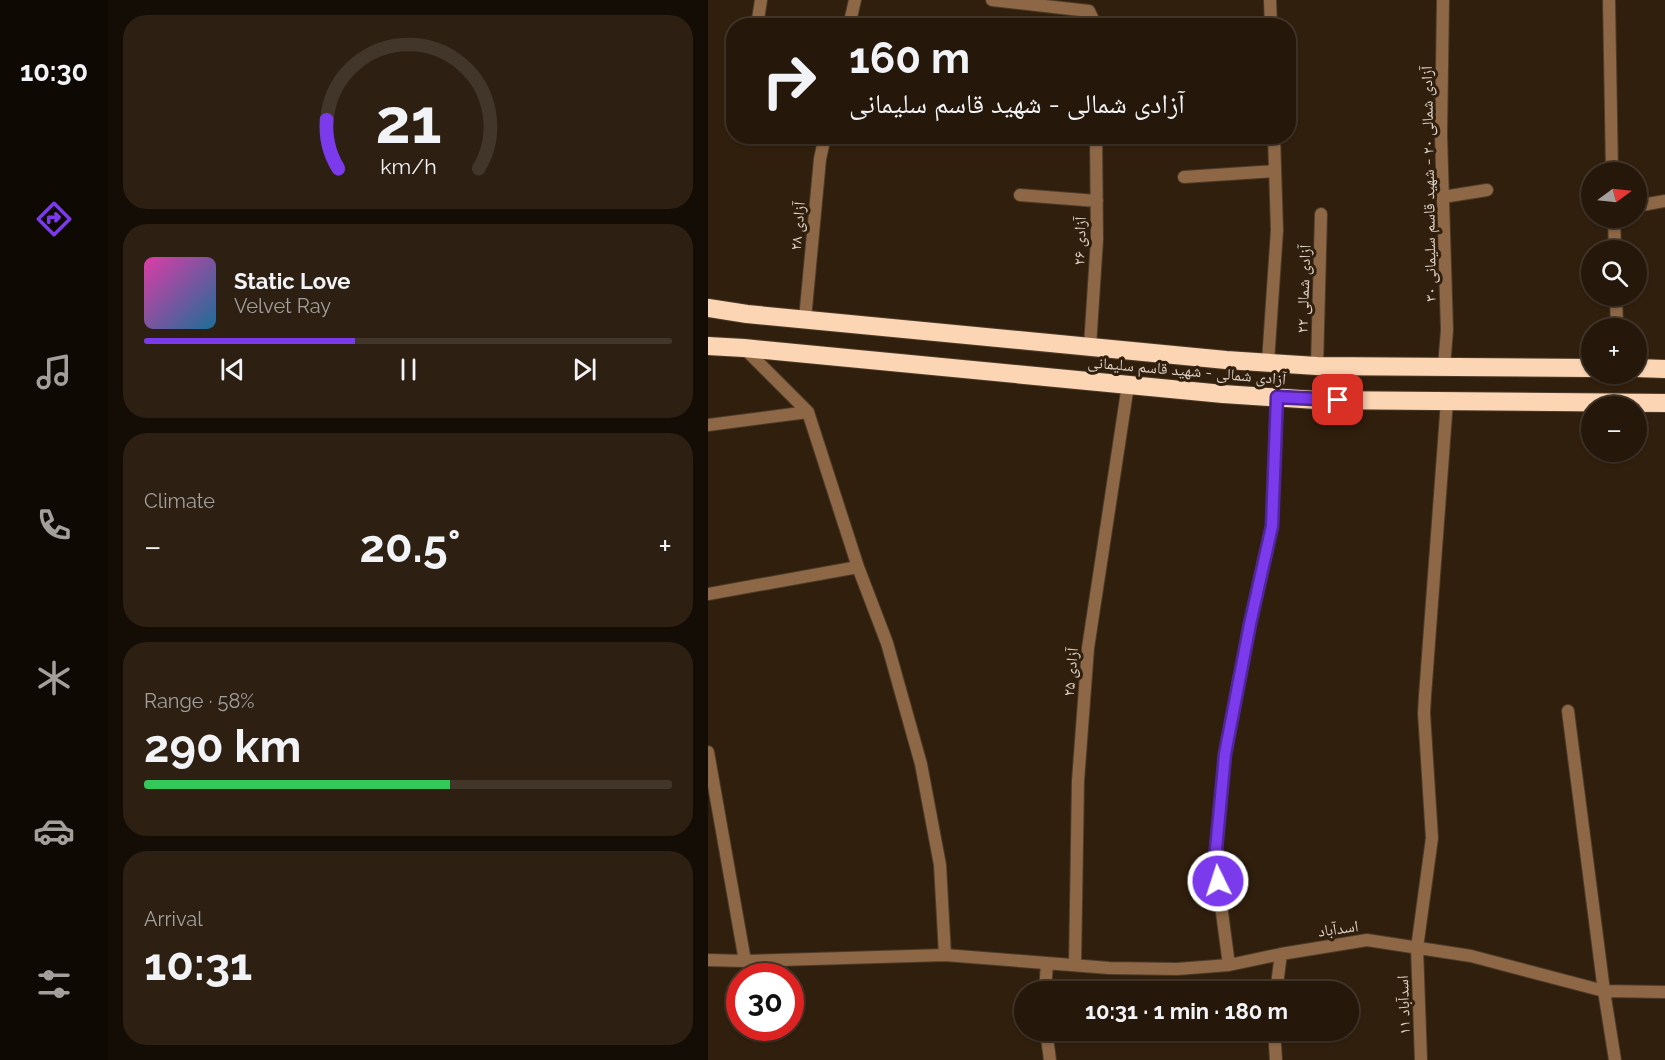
<!DOCTYPE html>
<html lang="en">
<head>
<meta charset="utf-8">
<style>
	:root { --surface:#25170a; --page:#2d2013; --text:#f1f3f6; --muted:#a39f9c; --line:#42362b; --accent:#7c3aed }
	body { margin:0; font-family:Raleway,"Noto Naskh Arabic",sans-serif; background:var(--page); color:var(--text); height:100vh; display:flex; flex-direction:column; font-size:22px; white-space:nowrap }
	* { box-sizing:border-box; margin:0 }
	p { font-size:20px; color:var(--muted) }
	.icon { flex:none; width:33px; height:33px; fill:none; stroke:currentColor; stroke-width:2; stroke-linecap:round; stroke-linejoin:round }
	.map { position:relative; flex:1; overflow:hidden }
	.details { display:flex; flex-direction:column; gap:15px; padding:15px; background:#140d06; width:600px }
	.details>* { flex:none }
	.top-card { position:absolute; left:18px; top:18px; width:570px; height:126px; border-radius:24px; box-shadow:0 2px 4px #0004,0 0 0 2px var(--line); background:#25170a; color:var(--text); overflow:hidden }
	.needle { width:39px; rotate:75deg }
	.tools { position:absolute; left:873px; top:162px; display:grid; gap:12px }
	.tools a { display:grid; place-items:center; width:66px; height:66px; border-radius:50%; background:var(--surface); box-shadow:0 2px 4px #0004,0 0 0 2px var(--line); font-size:30px }
	.speed { position:absolute; left:18px; top:963px; display:flex; gap:12px; font-size:30px; font-weight:700; text-align:center }
	.speed>* { display:grid; place-content:center; width:78px; height:78px; border-radius:50%; background:var(--surface); box-shadow:0 2px 4px #0004,0 0 0 2px var(--line); line-height:1 }
	.speed .limit { border:9px solid #d22; background:#fff; color:#111 }
	.pin { position:absolute; display:grid; place-items:center; width:51px; height:51px; color:#fff; margin:-26px; border-radius:12px; box-shadow:0 3px 9px #0006 }
	.me { position:absolute; width:66px; margin:-33px; rotate:356deg; stroke-linejoin:round; filter:drop-shadow(0 0 4px #0008) }
	.turn { display:flex; align-items:center; gap:21px; height:126px; padding:0 24px; font-size:27px }
	.turn .icon { width:78px; height:78px; stroke-width:2.5 }
	.turn b { display:block; font-size:42px; line-height:51px }
	.big { font-size:45px; font-weight:700; line-height:1.1 }
	.details .card { flex:1; display:flex; flex-direction:column; justify-content:center; gap:9px; min-width:0; padding:0 21px; border-radius:24px; background:var(--page) }
	.details .dial { align-items:center; gap:0 }
	.dial svg { height:156px; overflow:visible; fill:none; stroke:var(--line); stroke-width:7; stroke-linecap:round; text-anchor:middle }
	.dial text { fill:var(--text); stroke:none }
	.song { display:flex; align-items:center; gap:18px }
	.cover { width:72px; height:72px; border-radius:9px; background:linear-gradient(135deg,hsl(320 70% 55%),hsl(200 70% 35%)) }
	.played { height:6px; border-radius:3px; background:linear-gradient(90deg,var(--accent) 40%,var(--line) 40%) }
	.keys { display:flex; justify-content:space-around; direction:ltr }
	.heat { display:flex; justify-content:space-between; align-items:center; font-size:33px; direction:ltr }
	.charge { height:9px; border-radius:4px; background:linear-gradient(90deg,#34c759 58%,var(--line) 0) }
	.trip { position:absolute; left:306px; top:981px; width:345px; height:60px; border-radius:30px; background:var(--surface); box-shadow:0 2px 4px #0004,0 0 0 2px var(--line); font-weight:700; line-height:60px; text-align:center }
	main { display:flex; flex:1; min-height:0 }
	.tabs { display:flex; flex-direction:column; width:108px; justify-content:space-around; align-items:center; background:#0f0904; color:var(--muted) }
	.tabs .icon { width:42px; height:42px }
	.tabs .on { color:var(--accent) }
	.tabs b { font-size:27px; color:var(--text) }
	.map>svg:first-child { display:block }
</style>
</head>
<body>
<main>
<nav class="tabs">
<b>10:30</b>
<svg class="icon on" aria-label="directions" viewBox="0 0 24 24"><path d="M12 3l9 9-9 9-9-9zM9 14v-3h6M13 9l2 2-2 2"/></svg>
<svg class="icon" aria-label="music" viewBox="0 0 24 24"><path d="M9 18V5l10-2v13"/><circle cx="6" cy="18" r="3"/><circle cx="16" cy="16" r="3"/></svg>
<svg class="icon" aria-label="phone" viewBox="0 0 24 24"><path d="M5 4h4l2 5-3 2q2 4 5 5l2-3 5 2v4C11 20 4 13 5 4z"/></svg>
<svg class="icon" aria-label="climate" viewBox="0 0 24 24"><path d="M12 3v18M4 7l16 10M4 17L20 7"/></svg>
<svg class="icon" aria-label="car" viewBox="0 0 24 24"><path d="M5 17H2v-5l4-1 3-4h7l3 4 3 1v5h-3M9 17h6M6 11h13"/><circle cx="7" cy="17" r="2"/><circle cx="17" cy="17" r="2"/></svg>
<svg class="icon" aria-label="filters" viewBox="0 0 24 24"><path d="M4 7h16M4 17h16"/><circle cx="9" cy="7" r="2"/><circle cx="15" cy="17" r="2"/></svg>
</nav>
<section class="details">
<div class="card dial"><svg viewBox="0 0 100 80">
<path d="M14 69A42 42 0 1 1 86 69"/>
<path d="M14 69A42 42 0 0 1 8 44" stroke="#7c3aed"/>
<text x="50" y="56" font-size="32" font-weight="700">21</text>
<text x="50" y="72" font-size="11">km/h</text>
</svg></div>
<div class="card">
<div class="song"><i class="cover"></i><div><b>Static Love</b><p>Velvet Ray</p></div></div>
<div class="played"></div>
<div class="keys"><svg class="icon" aria-label="previous" viewBox="0 0 24 24"><path d="M18 5L8 12l10 7zM5 5v14"/></svg><svg class="icon" aria-label="pause" viewBox="0 0 24 24"><path d="M8 5v14M16 5v14"/></svg><svg class="icon" aria-label="next" viewBox="0 0 24 24"><path d="M6 5l10 7-10 7zM19 5v14"/></svg></div>
</div>
<div class="card"><p>Climate</p>
<div class="heat"><a>−</a><b class="big">20.5°</b><a>+</a></div>
</div>
<div class="card"><p>Range · 58%</p><b class="big">290 km</b><div class="charge"></div></div>
<div class="card"><p>Arrival</p><b class="big">10:31</b></div>
</section>
<div class="map">
<svg width="957" height="1060" viewBox="0 0 957 1060">
	<rect width="100%" height="100%" fill="#311f0d"/>
	<g fill="none" stroke-linecap="round" stroke-linejoin="round">
		<g stroke="#4c3b2a" stroke-width="14">
			<path id="street" d="M284,0l97,11 7,15
				M562,0l1,26
				M735,0l-2,135 6,195 -3,37
				M901,0l3,172
				M49,26l4,-26
				M141,26l6,-26
				M476,177l91,-6
				M312,195l77,6
				M735,197l44,-7
				M928,206l29,-5
				M906,218l1,32
				M908,296l1,32
				M97,319l15,-160 5,-23
				M382,346l7,-107 -1,-103
				M36,348l64,64 50,155 29,76 34,121 19,101 5,90
				M560,362l9,-132 -3,-94
				M609,366l4,-152
				M0,425l100,-13
				M0,594l150,-27
				M860,711l36,280 11,69
				M0,752l37,209
				M0,960l37,1 200,-6 164,13 68,1 52,-4 52,-11 86,-14 104,16 133,35 61,1
				M367,965l3,-184 10,-133 40,-263
				M521,965l-14,-105 10,-106 25,-131 22,-97 5,-129
				M337,992l2,-29
				M568,992l5,-38
				M338,1030l4,30
				M566,1030l2,30
				M713,1060l-4,-112 15,-110 -8,-125 1,-17 22,-295"/>
		</g>
		<g stroke="#4c3b2a" stroke-width="20">
			<path id="highway" d="M0,308l39,6 479,46 91,6 275,2
				M0,346l36,2 479,46 93,6 349,3
				M928,368l29,1"/>
		</g>
		<use href="#street" stroke="#8d6746" stroke-width="12"/>
		<use href="#highway" stroke="#fbd5b4" stroke-width="18"/>
	</g>
	<g fill="none" stroke-linecap="round" stroke-linejoin="round">
		<g stroke="#51269a" stroke-width="15">
			<path id="route" d="M510,881l-3,-21 10,-106 25,-130 22,-98 5,-129 61,3"/>
		</g>
		<use href="#route" stroke="#7c3aed" stroke-width="10"/>
	</g>
	<g text-anchor="middle" stroke-width="6" stroke-linejoin="round" paint-order="stroke">
		<g font-size="16" fill="#dbcfc4" stroke="#311f0d">
			<text transform="translate(720 184) rotate(-91)" y="6">آزادی شمالی ۲۰ - شهید قاسم سلیمانی ۳۰</text>
			<text transform="translate(89 226) rotate(-85)" y="6">آزادی ۲۸</text>
			<text transform="translate(371 241) rotate(-88)" y="6">آزادی ۲۶</text>
			<text transform="translate(595 289) rotate(-88)" y="6">آزادی شمالی ۲۲</text>
			<text transform="translate(479 370) rotate(5)" y="6">آزادی شمالی - شهید قاسم سلیمانی</text>
			<text transform="translate(362 672) rotate(-85)" y="6">آزادی ۲۵</text>
			<text transform="translate(630 928) rotate(-8)" y="6">اسدآباد</text>
			<text transform="translate(695 1005) rotate(-92)" y="6">اسدآباد ۱۱</text>
		</g>
	</g>
</svg>
<div class="tools">
<a><svg class="needle" viewBox="-14 -14 28 28"><path d="M0-13l5 13h-10z" fill="#e53935"/><path d="M0 13l5-13h-10z" fill="#a39f9c"/></svg></a>
<a><svg class="icon" aria-label="search" viewBox="0 0 24 24"><circle cx="10" cy="10" r="6"/><path d="M15 15l6 6"/></svg></a>
<a>+</a>
<a>−</a>
</div>
<div class="speed"><div class="limit">30</div></div>
<div class="pin" style="left:630px;top:400px;background:#d93025"><svg class="icon" aria-label="arrive" viewBox="0 0 24 24"><path d="M6 21V4h12l-3 4 3 4H6"/></svg></div>
<svg class="me" style="left:510px;top:881px" viewBox="-20 -20 40 40"><circle r="17" fill="#7c3aed" stroke="#fff" stroke-width="3"/><path d="M0-11L8 9 0 5-8 9z" fill="#fff"/></svg>
<div class="trip">10:31 · 1 min · 180 m</div>
<div class="top-card">
<div class="turn"><svg class="icon" aria-label="right" viewBox="0 0 24 24"><path d="M7 20v-9h11M14 6l5 5-5 5"/></svg><div><b>160 m</b>آزادی شمالی - شهید قاسم سلیمانی</div></div>
</div>
</div>
</main>
</body>
</html>
